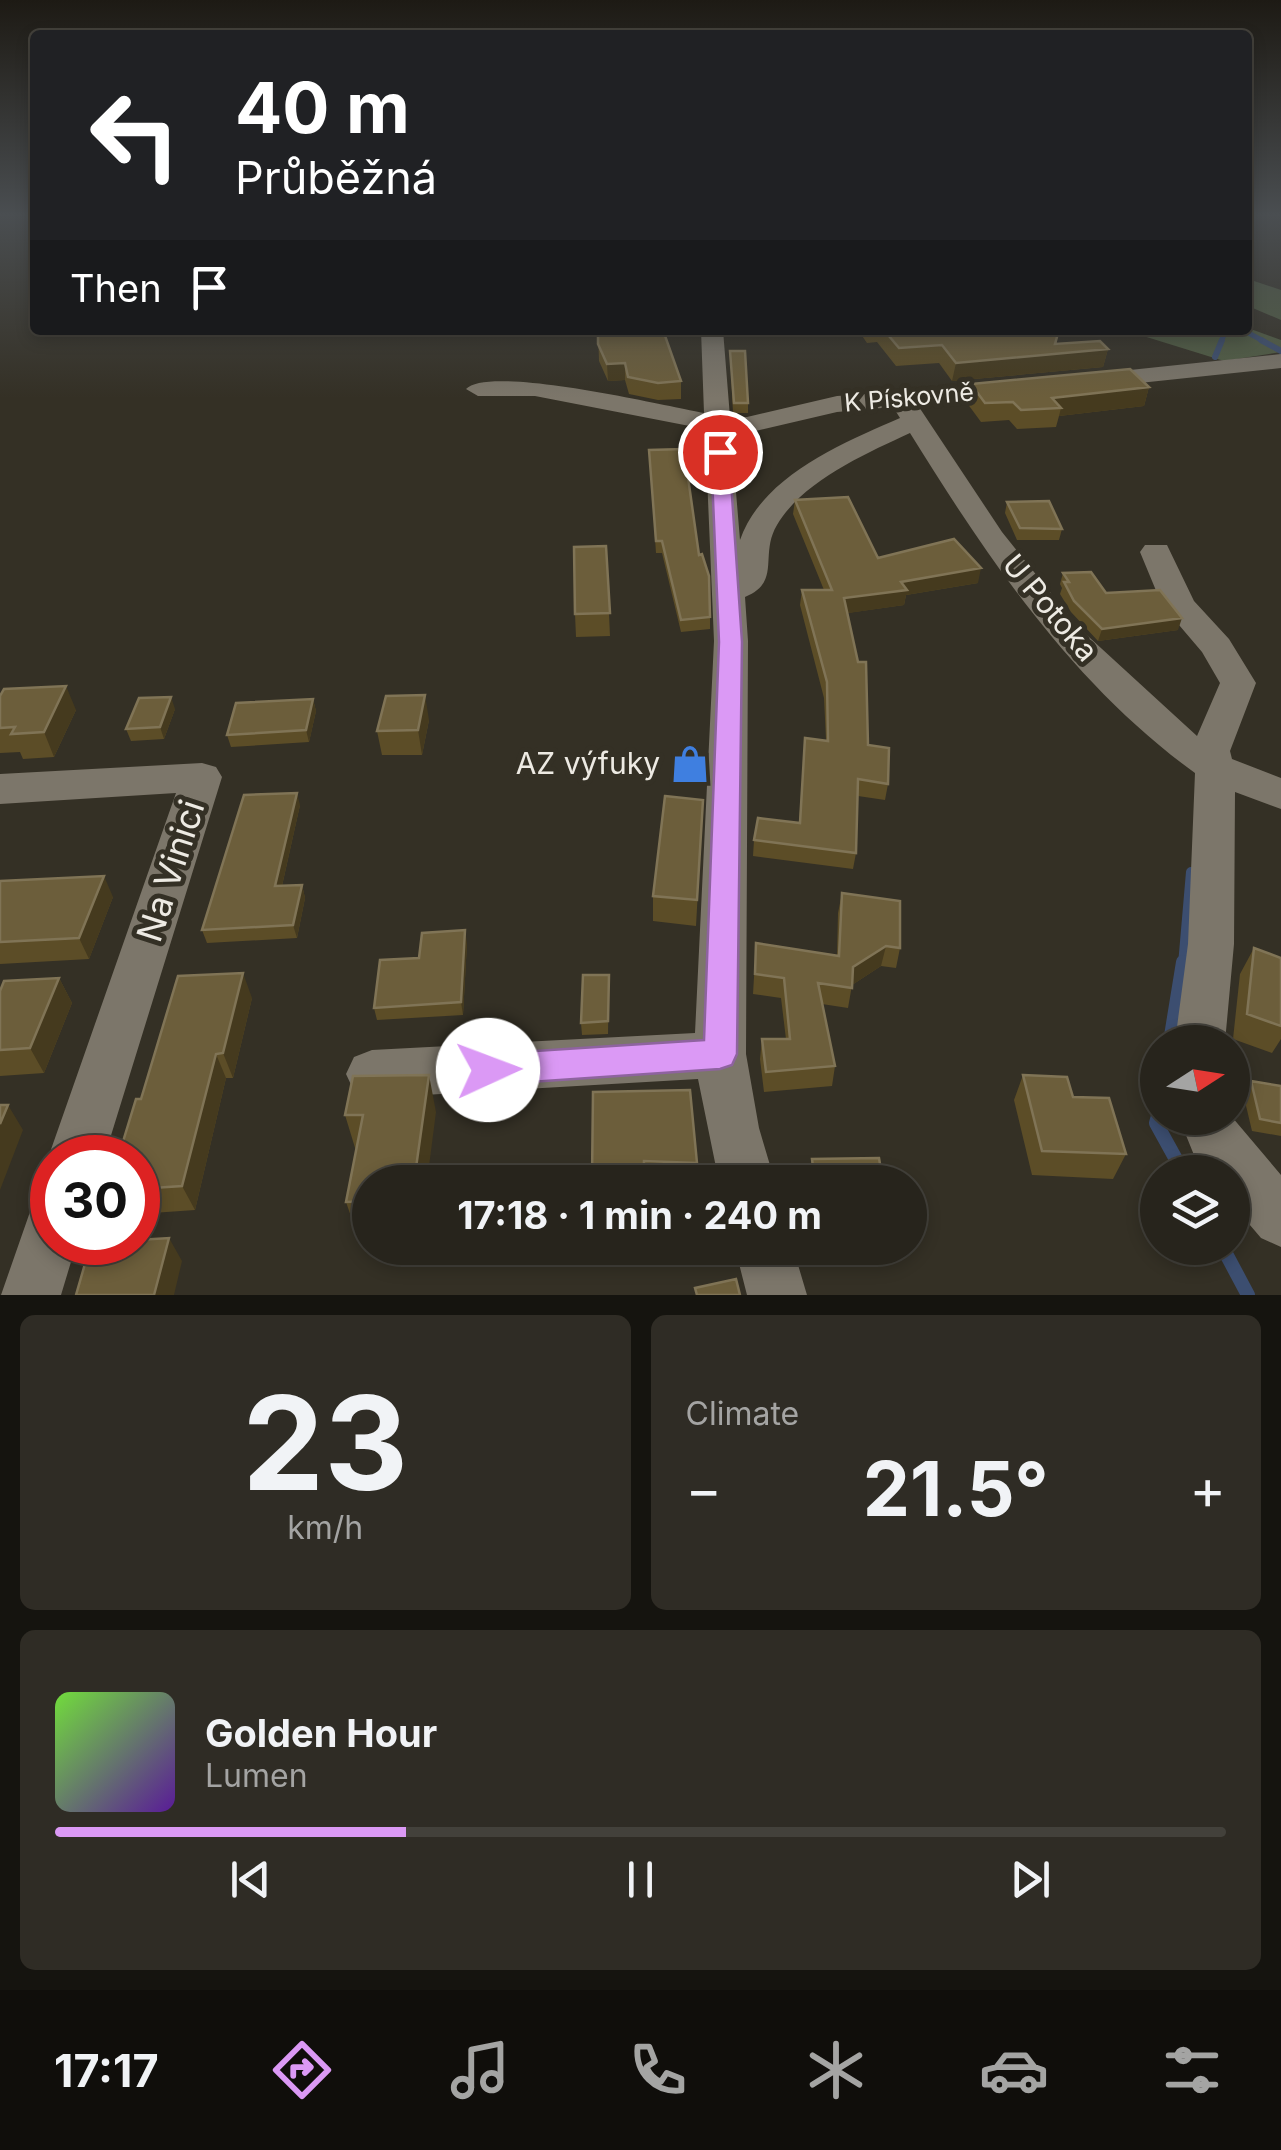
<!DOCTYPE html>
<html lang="en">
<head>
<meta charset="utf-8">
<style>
	:root { --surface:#27241c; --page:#2f2c25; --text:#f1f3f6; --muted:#a4a4a3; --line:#43413b; --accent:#db99f5 }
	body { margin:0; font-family:Inter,sans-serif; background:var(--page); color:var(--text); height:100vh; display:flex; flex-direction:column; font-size:38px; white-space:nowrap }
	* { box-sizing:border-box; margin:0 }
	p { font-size:32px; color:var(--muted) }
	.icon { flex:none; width:55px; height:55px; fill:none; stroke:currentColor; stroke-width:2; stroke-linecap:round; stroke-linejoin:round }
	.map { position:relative; height:1295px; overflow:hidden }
	.side { display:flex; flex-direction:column; gap:20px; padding:20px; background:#15140f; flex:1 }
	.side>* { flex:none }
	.banner { position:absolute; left:30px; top:30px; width:1222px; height:305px; border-radius:10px; box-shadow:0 5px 15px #0003,0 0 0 2px var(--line); background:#202124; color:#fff; overflow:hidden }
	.needle { width:65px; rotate:78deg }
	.controls { position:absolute; left:1140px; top:1025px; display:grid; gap:20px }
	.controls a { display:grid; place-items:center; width:110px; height:110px; border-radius:50%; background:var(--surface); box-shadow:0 5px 15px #0003,0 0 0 2px var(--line); font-size:50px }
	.speed { position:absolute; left:30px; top:1135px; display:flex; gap:20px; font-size:50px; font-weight:700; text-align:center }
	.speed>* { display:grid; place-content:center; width:130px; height:130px; border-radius:50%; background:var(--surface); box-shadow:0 5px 15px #0003,0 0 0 2px var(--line); line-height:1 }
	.speed .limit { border:15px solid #d22; background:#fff; color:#111 }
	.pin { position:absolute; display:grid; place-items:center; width:85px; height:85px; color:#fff; margin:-42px; border:5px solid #fff; border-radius:50%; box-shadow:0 2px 10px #0007 }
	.me { position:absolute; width:110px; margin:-55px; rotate:88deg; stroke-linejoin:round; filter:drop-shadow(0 0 8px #0008) }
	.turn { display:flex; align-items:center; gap:35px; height:210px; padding:0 40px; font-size:45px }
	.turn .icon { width:130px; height:130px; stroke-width:2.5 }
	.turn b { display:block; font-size:70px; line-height:85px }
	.then { display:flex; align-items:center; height:95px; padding:0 40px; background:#0003; gap:20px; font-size:38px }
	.big { font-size:75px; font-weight:700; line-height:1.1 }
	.side .tile { flex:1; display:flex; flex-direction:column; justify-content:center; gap:15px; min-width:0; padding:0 35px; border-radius:15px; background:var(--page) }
	.side .dial { align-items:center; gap:0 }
	.dial b { font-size:130px; line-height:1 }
	.song { display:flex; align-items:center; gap:30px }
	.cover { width:120px; height:120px; border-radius:15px; background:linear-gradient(135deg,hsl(100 70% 55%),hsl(270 70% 35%)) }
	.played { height:10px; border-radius:5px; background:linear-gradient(90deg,var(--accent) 30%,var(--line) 30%) }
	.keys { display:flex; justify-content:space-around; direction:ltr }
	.heat { display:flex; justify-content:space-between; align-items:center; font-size:55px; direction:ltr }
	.side .tiles { flex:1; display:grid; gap:20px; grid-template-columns:1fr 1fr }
	.tile:last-child { grid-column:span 2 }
	.trip { position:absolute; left:352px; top:1165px; width:575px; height:100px; border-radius:50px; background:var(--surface); box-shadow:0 5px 15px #0003,0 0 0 2px var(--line); font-weight:700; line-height:100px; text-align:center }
	.tab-bar { display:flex; height:160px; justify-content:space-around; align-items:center; background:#100e0b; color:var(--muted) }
	.tab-bar .icon { width:70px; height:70px }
	.tab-bar .selected { color:var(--accent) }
	.tab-bar b { font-size:45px; color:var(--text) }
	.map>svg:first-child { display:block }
</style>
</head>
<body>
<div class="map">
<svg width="1281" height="1295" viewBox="0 0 1281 1295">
	<rect width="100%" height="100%" fill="#343025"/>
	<path fill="#515d43" d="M1248,279l33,11v30l-33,-14z
		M1248,328l33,12v12l-57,9 -100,-31z"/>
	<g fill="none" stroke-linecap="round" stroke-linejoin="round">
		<path stroke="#3c4e70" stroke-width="5" d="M1243,330l22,12
			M1221,342l5,-12"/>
		<path stroke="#3c4e70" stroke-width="6" d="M1261,340l20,11
			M1215,357l7,-17"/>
		<path stroke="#3c4e70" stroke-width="10" d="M1183,965l8,-93"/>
		<path stroke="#3c4e70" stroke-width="14" d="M1170,1042l13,-80
			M1158,1116l-2,7 27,49
			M1223,1248l25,47"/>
		<path fill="#7c766a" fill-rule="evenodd" d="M701,330h22l7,87h17l90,-21 187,-13 3,5 -3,5 -9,2 -98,9 85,128 76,95 119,109 23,-53 -18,-31 -40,-47 -22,-53 5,-7h22l27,56 35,38 27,44 -26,68 2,8 49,19v31l-46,-17 -1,152 -9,98h-50l13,-98 7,-171c-122,-88 -207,-214 -285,-340 -45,21 -107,48 -133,92 -18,30 5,57 -32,72l3,44 -2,413 13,74 16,54h-56l-21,-103 -326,19 -18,-7 -8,-17 8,-17 18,-7 323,-17 19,-392 -9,-212 -170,-33h-57l-12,-7c22,-25 200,17 238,24zM893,407l7,11c-57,25 -138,58 -160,122l-9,-108 16,1 90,-21z
			M1281,354v14l-189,20 -12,-7 12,-7z
			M202,763l14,4 6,10 -118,381h-52v10l-4,-10 128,-365 -176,11v-30z
			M1232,1117l49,58v72l-20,-9 -29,-34v-32h-26l-10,-12 -17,-42z
			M52,1201v41h25l-16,53h-60l30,-86z
			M735,1248h58l14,47h-60z"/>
	</g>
	<path fill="#5c4d27" d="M598,330l83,51v18l-23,1 -29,-6 -4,-14 -17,1 -9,-20z
		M858,330h201l-3,14 52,5 -5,18 -151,14 -13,-18 -43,3 -19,-24 -10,1z
		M730,351l18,52v10h-15z
		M971,384l178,3 -5,19 -85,10 -3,11 -39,2 -8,-9 -28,2 -14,-19z
		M649,450l50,105 11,62v12l-29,3 -19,-79h-6z
		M795,500l83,58 100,25 -72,12 -2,10 -57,8 21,132 20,39 -3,16 -27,-4 -2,57 -3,16 -100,-13 1,-16 45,-17 6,-85 21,2 -2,-42 -24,-93 2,-15h22l-31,-76z
		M1007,502l55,27 -3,11h-42l-12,-27z
		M606,546l4,90 -34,1 -1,-23z
		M1063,573l43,20 72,37 -80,11 -27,-29 -11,-18 2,-6 -2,-4z
		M0,696l76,14 -22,47 -31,2 -3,-7 -20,1z
		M313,699l3,12 -7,31 -78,5 -4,-12z
		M175,709l-11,30 -33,2 -5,-12z
		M429,720l-7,35h-40l-5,-24z
		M703,800l-7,126 -43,-5v-25z
		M300,805l-18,81 20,-1 3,13 -8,40 -90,5 -5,-13z
		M0,881l113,16 -24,62 -89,5z
		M842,893l58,55 -4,20 -15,-2 -29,19 -4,23 -26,-4 13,62 -3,20 -68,6 -4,-33 2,-20h24l-5,-41 -28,-4 3,-51 81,12 1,-42z
		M467,943l-4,72 -86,5 -3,-12 45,-50z
		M1254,948l27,10v81l-9,14 -39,-14 7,-65z
		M609,975l-1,59 -26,1 -1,-12z
		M59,978l13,25 -28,70 -44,3v-85z
		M252,998l-19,80h-7l-31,132 -57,4v-56l3,-59z
		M1023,1075l50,22 53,57 -13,25 -81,-4 -18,-75z
		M1251,1081l30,5v50l-29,-5 -9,-38z
		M593,1092l104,71 -1,12 -52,-2 -1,9h-51z
		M436,1112l-66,70v55h-12l-12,-35 10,-51 -11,-36z
		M812,1159l71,23h-76z"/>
	<path fill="#453a1e" d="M1108,349l-5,18 -151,14 4,-18z
		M625,363v17l-17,1 -1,-17z
		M1149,387l-5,19 -85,10 2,-8 -9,-10z
		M981,568l-3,15 -72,12 -2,10 -62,9 2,-16 57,-16z
		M1182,618l-4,12 -80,11 4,-12z
		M66,686l10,24 -22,47 -10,-25z
		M425,695l4,25 -7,35 -4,-25z
		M171,697l4,12 -11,30 -4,-12z
		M313,699l3,12 -7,31 -3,-12z
		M297,793l3,12 -21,94 -4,-13z
		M104,876l9,21 -24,62 -10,-21z
		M302,885l3,13 -8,40 -4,-13z
		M465,930l2,13 -4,72 -2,-13z
		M886,946l-5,20 -32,21 4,-20z
		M243,973l9,25 -19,80 -10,-25z
		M59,978l13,25 -28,70 -14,-25z
		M216,1054l10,24 -31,132 -13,-24z
		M429,1075l7,37 -9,70h-13z
		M8,1105l15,25 -23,60v-66z
		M169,1238l13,23 -8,34h-20z"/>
	<path fill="#6c5e3b" stroke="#807456" stroke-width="2.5" d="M598,330h65l18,51 -23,2 -30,-6 -3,-14 -18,1 -9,-20z
		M884,330h175l-4,14 45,-3 8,8 -152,14 -14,-18 -43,3z
		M730,351h15l3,52h-14z
		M1130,369l19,18 -97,11 9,10 -40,2 -8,-8 -28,1 -14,-19z
		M684,449l15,106 3,-1 7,22 1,41 -29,3 -19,-79h-6l-7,-91z
		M848,497l30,61 76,-19 27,29 -80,14 6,8 -63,8 14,64h8l2,83 21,3 -1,36 -30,-5 -2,74 -102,-13 4,-22 42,5 5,-85 23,3 -1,-59 -25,-92h30l-37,-90z
		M1049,501l13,28 -42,-1 -13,-26z
		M606,546l4,67 -35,1 -1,-67z
		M1091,572l15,21 54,-3 22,28 -80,11 -28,-28 -10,-19h5l-6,-9z
		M66,686l-22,46 -33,2 4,-7 -15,1v-32l4,-7z
		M425,695l-7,35 -41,1 9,-35z
		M171,697l-11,30 -34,2 13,-31z
		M313,699l-7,31 -79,5 9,-32z
		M297,793l-22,93 27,-1 -9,40 -91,5 42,-135z
		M665,796l38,4 -6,100 -44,-4z
		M104,876l-25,62 -79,4v-61z
		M842,893l58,8v47l-14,-2 -33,21 -1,21 -34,-5 17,83 -69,6 -4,-33h28l-6,-61 -29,-4 1,-31 83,13z
		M465,930l-4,72 -87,6 6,-48 39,-2 3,-25z
		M1254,948l27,10v68l-34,-12z
		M243,973l-20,80 -7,1 -34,132 -44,3v-31h-20l18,-59h5l37,-123z
		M583,975h26l-1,46 -27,2z
		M59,978l-29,70 -30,2v-59l4,-10z
		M429,1075l-15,107h-44v19l-24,1 17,-87h-18l8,-39z
		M1023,1075l44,2 6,20 36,1 17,56 -84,-3z
		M1251,1081l30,5v37l-21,-4z
		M690,1090l7,73 -53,-2 -1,19 -51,-1 1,-87z
		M0,1105h8l-8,19z
		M879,1158l4,24h-68l-3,-23z
		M169,1238l-15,57h-78l15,-52 47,-1v-2z
		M736,1279l4,16h-43l-2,-7z"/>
	<linearGradient id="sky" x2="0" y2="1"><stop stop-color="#1d1a14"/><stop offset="0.54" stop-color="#4a4e51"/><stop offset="1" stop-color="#4a4e51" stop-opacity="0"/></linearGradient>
	<rect width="1281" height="398" fill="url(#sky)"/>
	<path fill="#db99f5" stroke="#8e639f" stroke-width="2.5" d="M720,447l9,5 13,190 -5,412 -5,11 -12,4 -232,16 -12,-4 -5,-11 5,-11 12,-5 216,-14 15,-398 -8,-190z"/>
	<defs>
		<g id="shop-bare" transform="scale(3)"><path d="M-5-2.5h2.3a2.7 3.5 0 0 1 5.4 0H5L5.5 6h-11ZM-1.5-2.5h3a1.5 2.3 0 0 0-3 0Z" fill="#3f7fe0" stroke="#343025" stroke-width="2.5" paint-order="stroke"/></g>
	</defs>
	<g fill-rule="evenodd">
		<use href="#shop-bare" x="690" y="764"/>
	</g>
	<g text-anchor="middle" stroke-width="10" stroke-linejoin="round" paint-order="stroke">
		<g font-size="25" fill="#edeae3" stroke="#343025">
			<text transform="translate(909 397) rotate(-5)" y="9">K Pískovně</text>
		</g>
		<g font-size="30" fill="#edeae3" stroke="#343025">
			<text transform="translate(1050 608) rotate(50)" y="10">U Potoka</text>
		</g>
		<g font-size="30" fill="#edeae3" stroke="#343025" text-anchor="end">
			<text x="660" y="774">AZ výfuky</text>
		</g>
		<g font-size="35" fill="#edeae3" stroke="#343025">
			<text transform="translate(171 871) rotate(-72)" y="12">Na Vinici</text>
		</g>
	</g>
</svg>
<div class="controls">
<a><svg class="needle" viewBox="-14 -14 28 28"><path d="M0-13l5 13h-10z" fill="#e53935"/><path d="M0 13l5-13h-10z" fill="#a4a4a3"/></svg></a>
<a><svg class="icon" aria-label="layers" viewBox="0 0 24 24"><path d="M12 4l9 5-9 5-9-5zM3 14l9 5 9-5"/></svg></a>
</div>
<div class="speed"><div class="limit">30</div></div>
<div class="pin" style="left:720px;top:452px;background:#d93025"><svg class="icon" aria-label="arrive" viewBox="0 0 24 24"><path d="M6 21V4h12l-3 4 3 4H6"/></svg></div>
<svg class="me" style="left:488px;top:1070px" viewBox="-20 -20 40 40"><circle r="19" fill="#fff"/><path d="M0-13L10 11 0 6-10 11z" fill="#db99f5"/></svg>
<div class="trip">17:18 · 1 min · 240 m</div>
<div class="banner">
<div class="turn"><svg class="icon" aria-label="left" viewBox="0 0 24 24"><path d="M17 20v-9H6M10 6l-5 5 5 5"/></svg><div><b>40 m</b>Průběžná</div></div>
<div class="then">Then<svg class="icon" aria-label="arrive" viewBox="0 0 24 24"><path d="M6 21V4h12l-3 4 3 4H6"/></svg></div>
</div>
</div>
<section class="side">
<div class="tiles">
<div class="tile dial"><b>23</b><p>km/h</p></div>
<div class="tile"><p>Climate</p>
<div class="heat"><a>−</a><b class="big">21.5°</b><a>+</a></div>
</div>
<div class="tile">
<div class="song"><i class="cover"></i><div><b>Golden Hour</b><p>Lumen</p></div></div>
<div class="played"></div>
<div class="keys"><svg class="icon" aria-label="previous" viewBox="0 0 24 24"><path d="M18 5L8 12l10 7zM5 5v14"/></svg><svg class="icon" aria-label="pause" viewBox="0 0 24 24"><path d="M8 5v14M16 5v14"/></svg><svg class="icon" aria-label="next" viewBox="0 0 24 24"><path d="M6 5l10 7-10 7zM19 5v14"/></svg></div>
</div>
</div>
</section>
<nav class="tab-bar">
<b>17:17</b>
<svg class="icon selected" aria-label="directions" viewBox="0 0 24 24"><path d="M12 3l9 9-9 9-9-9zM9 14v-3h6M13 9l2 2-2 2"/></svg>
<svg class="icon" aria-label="music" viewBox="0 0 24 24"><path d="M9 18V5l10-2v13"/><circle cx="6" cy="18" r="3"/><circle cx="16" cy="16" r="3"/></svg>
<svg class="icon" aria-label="phone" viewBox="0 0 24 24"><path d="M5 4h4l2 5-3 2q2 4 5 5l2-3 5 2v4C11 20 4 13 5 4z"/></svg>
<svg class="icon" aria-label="climate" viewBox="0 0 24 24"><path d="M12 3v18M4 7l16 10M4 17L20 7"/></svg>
<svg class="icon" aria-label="car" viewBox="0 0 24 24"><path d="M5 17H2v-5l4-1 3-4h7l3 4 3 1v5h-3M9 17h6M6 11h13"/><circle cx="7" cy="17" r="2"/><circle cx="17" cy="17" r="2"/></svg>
<svg class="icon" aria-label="filters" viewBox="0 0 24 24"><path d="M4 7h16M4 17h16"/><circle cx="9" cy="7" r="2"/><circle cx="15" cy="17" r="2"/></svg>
</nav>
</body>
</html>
